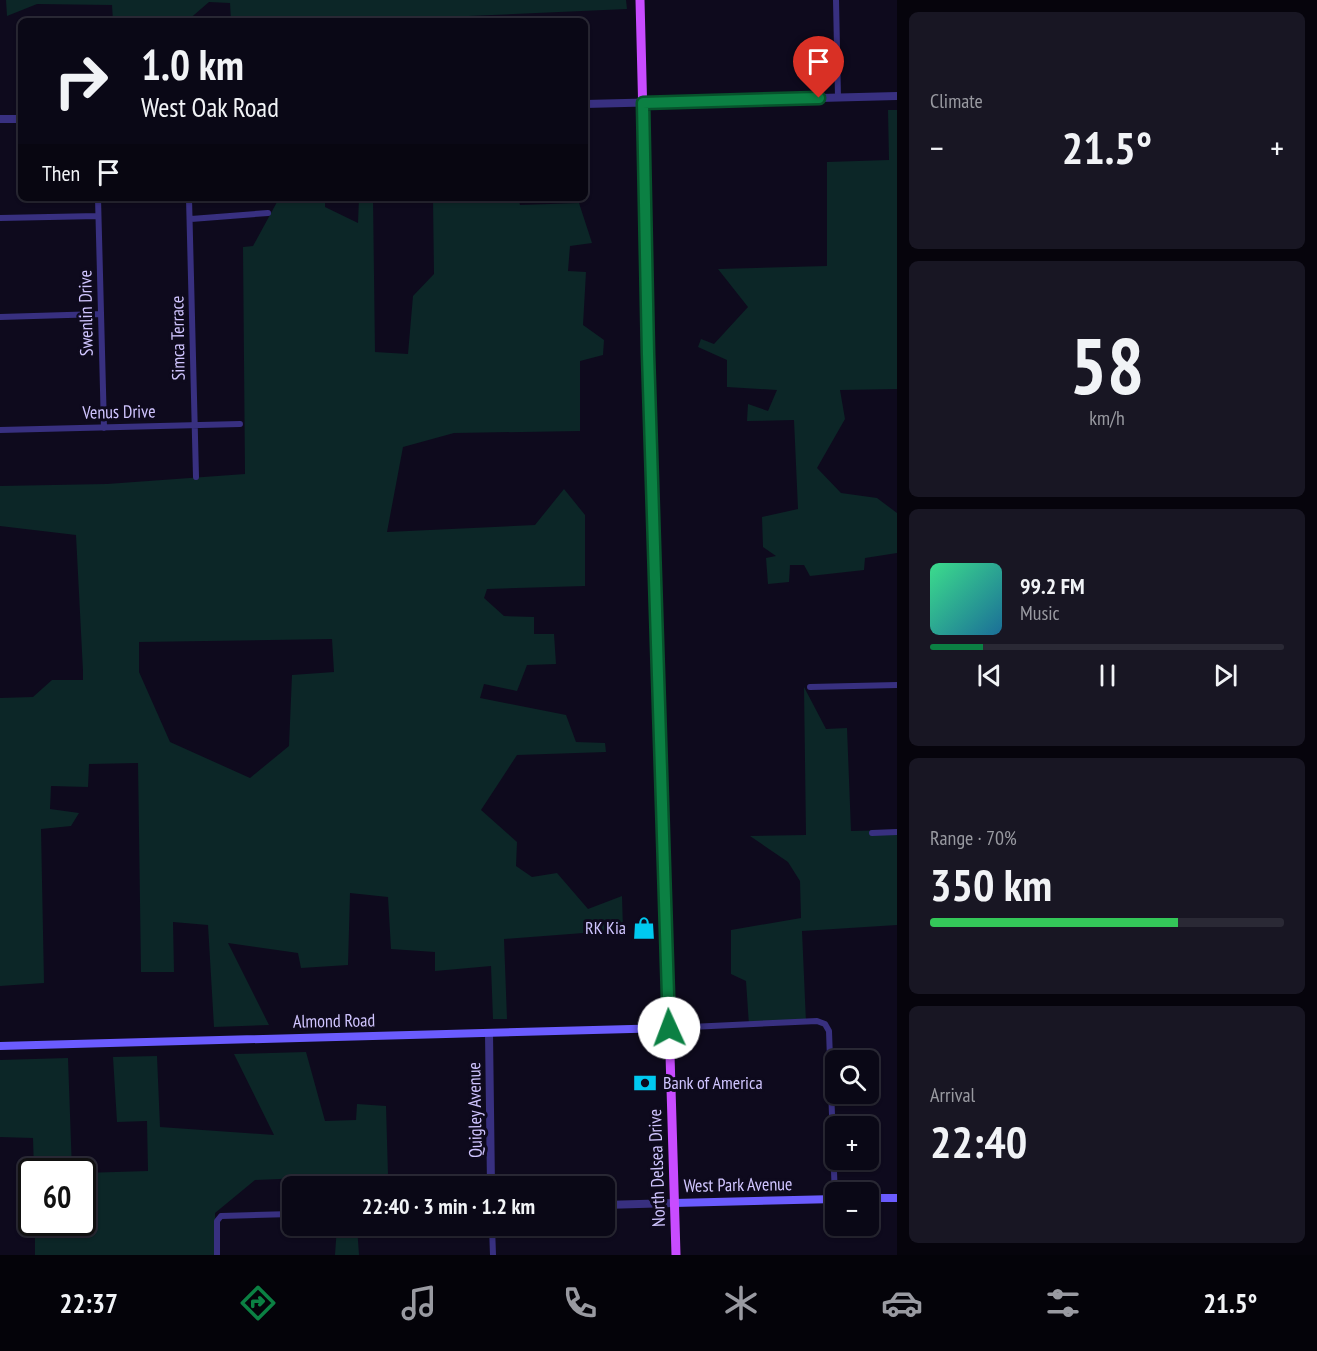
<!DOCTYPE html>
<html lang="en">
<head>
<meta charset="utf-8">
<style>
	:root { --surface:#0a0816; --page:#181623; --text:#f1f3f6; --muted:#999aa1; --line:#2a2935; --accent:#0b8043 }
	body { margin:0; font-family:"PT Sans Narrow",sans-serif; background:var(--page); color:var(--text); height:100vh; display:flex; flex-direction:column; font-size:22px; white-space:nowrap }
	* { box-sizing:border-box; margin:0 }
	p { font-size:20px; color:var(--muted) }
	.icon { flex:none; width:33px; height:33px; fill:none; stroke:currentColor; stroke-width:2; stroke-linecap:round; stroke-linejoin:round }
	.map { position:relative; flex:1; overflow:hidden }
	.panel { display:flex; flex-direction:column; gap:12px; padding:12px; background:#06040c; width:420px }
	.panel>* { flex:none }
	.top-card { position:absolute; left:18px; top:18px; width:570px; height:183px; border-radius:9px; box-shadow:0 2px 4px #0004,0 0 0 2px var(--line); background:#0a0816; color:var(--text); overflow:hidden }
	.controls { position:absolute; left:825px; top:1050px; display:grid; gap:12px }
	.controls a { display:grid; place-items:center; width:54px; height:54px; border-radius:9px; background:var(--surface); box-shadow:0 2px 4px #0004,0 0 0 2px var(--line); font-size:30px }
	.speed { position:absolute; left:18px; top:1158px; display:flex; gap:12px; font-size:30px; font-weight:700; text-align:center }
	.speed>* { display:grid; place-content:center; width:78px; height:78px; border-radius:50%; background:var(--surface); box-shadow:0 2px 4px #0004,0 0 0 2px var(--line); line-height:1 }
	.speed .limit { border:3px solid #111; border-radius:9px; background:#fff; color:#111 }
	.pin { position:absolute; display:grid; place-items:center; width:51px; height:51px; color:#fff; margin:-62px -26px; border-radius:50% 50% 50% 0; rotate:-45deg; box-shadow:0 0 6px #0007 }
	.pin .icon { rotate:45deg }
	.me { position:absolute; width:66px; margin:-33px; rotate:358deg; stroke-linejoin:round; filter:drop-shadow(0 0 4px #0008) }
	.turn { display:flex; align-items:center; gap:21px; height:126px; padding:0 24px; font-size:27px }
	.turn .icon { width:78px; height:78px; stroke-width:2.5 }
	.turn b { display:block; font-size:42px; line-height:51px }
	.then { display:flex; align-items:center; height:57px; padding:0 24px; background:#0003; gap:12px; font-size:22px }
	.big { font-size:45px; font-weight:600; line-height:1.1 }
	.panel .widget { flex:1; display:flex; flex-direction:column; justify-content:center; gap:9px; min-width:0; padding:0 21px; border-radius:9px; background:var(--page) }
	.panel .dial { align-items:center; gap:0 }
	.dial b { font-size:78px; line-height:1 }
	.song { display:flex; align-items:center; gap:18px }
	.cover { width:72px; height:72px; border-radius:9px; background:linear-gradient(135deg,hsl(150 70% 55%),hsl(200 70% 35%)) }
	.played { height:6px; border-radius:3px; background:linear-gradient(90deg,var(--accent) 15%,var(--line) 15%) }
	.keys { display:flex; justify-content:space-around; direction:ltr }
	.heat { display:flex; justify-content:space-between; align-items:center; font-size:33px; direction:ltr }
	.charge { height:9px; border-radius:4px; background:linear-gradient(90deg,#34c759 70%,var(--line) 0) }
	.trip { position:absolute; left:282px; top:1176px; width:333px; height:60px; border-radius:9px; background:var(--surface); box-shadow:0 2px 4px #0004,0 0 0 2px var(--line); font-weight:600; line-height:60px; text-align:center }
	.menu { display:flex; height:96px; justify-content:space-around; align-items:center; background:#040309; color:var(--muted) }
	.menu .icon { width:42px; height:42px }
	.menu .active { color:var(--accent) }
	.menu b { font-size:27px; color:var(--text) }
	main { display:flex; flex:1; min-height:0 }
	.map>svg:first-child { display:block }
</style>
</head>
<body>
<main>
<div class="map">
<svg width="897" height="1255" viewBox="0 0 897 1255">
	<rect width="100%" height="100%" fill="#0e0a1d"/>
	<path fill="#0c2627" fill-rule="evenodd" d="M6,0h620l1,9 -182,8 -1,4 -160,-2 -4,2h-49l-1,-18 -21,-1 -22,19h-74l-1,-16 -75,-1 -30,12z
		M888,110h9v279l-57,1 5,29 -28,49 24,25 36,5 20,15v40l-32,5 -1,12 -54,6 -6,-11h-14l-1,17 -21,2 -2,-26 10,-2 -13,-9 -1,-30 36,-8 -4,-89 -47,1 1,-17 20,7 9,-21 -50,-3v-27l-29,-13 3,-8 13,5 34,-37 -30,-38 109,-3v-104l62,-2z
		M325,198v9l33,16 1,-25h14l2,154 33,2 5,-58 21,-22 -1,-76h85l2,7 59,-2 13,40 -22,3 -2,25 18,1 -3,53 21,15 -1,15 -23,6v70l-126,2 -51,14 -16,85 148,-7 29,-36 21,26v71l-98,3 -3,9 20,18 30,1v17h20l2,30 -29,1 -10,26 -33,-7 -4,14 86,17 10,27 29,1 1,9 -89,3 -36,55 36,32 -1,24 16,11 25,-4 31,36 34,-13 1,34 -119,9 3,80h-14l-2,-53 -56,5v-19l-44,-3 -3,-52 -38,-4 -2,72 -47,3 -3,-15 -70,-10 41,82 -55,2 -6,-102 -35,-3 1,50h-33l-3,-209 -49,1 -1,23 -37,-1 -1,23 29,4 -8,13 -30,3 3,154 -44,3v-288l33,-1 19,-17h31v-9l-7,-136 -76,-9v-40l107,-2 138,-10 -2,-227 10,-1 24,-44zM332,639l2,33 -42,3 -3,71 -39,32 -80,-36 -31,-70v-30z
		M804,687l22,42 21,-1 4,103 46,-1v95l-95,6 4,91 -57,3 -3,-44 -15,-7v-44l70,-12 -1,-37 -12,-19 -38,-26 56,-1z
		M306,1052l19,69 31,-1 1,-16 29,2 2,69 -10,11h-66l-8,-8 -49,2 -40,33 2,42h-182v-32l47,-1 1,-49 65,-2 -1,-50 -30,1 -4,-65 44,-1 3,71 114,8 -40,-81z
		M68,1058l4,113h-38l-1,-33 -33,-1v-77z
		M337,1226h20l2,29h-24z"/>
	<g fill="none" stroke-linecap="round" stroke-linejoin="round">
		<path stroke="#383080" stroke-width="6" d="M836,0l2,97
			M98,198l6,230
			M189,198l7,279
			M0,218l98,-2
			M191,219l77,-6
			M0,317l101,-3
			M0,430l240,-6
			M810,687l87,-2
			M872,833l25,-1
			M669,1028l148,-7 8,3 4,7 6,168
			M492,1226l1,29
			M217,1255v-34l4,-5 71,-2"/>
		<path stroke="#383080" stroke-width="8" d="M585,104l312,-8
			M0,119h21
			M489,1033l2,153
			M604,1205l70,-2"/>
		<path stroke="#6b5cff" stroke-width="8" d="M0,1046l669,-18
			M868,1198h29
			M674,1203l162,-4"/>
		<path stroke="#c84cff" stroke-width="9" d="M640,0l9,354 27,901"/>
	</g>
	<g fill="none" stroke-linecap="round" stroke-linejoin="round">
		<g stroke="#07532c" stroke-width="15">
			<path id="route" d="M669,1028l-21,-674 -5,-251 176,-5"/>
		</g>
		<use href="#route" stroke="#0b8043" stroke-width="10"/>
	</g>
	<defs>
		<g id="shop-bare" transform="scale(1.8)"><path d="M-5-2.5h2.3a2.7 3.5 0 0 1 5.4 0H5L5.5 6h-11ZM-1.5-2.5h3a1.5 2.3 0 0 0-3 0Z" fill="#00c9f0" stroke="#0e0a1d" stroke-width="2.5" paint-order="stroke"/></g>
		<g id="bank-bare" transform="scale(1.8)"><path d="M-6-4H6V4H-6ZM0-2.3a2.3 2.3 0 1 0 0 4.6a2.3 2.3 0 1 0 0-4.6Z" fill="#00c9f0" stroke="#0e0a1d" stroke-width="2.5" paint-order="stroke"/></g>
	</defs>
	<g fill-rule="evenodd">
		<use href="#shop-bare" x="644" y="928"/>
		<use href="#bank-bare" x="645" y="1083"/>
	</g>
	<g text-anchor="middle" stroke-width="6" stroke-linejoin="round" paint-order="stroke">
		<g font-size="18" fill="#d0c5ff" stroke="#0e0a1d">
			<text transform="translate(86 313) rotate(-91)" y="6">Swenlin Drive</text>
			<text transform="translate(178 338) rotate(-91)" y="6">Simca Terrace</text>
			<text transform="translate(119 412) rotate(-1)" y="6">Venus Drive</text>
			<text transform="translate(334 1021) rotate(-1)" y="6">Almond Road</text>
			<text transform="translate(475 1110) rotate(-91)" y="6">Quigley Avenue</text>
			<text transform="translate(657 1168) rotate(-92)" y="6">North Delsea Drive</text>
			<text transform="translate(738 1185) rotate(-1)" y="6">West Park Avenue</text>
		</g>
		<g font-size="18" fill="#d0c5ff" stroke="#0e0a1d" text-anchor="end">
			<text x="626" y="934">RK Kia</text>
			<text x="663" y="1089" text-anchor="start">Bank of America</text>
		</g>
	</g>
</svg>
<div class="controls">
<a><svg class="icon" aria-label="search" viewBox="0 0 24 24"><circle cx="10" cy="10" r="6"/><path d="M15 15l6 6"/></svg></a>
<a>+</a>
<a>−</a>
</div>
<div class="speed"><div class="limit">60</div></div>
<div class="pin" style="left:819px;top:98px;background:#d93025"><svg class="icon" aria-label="arrive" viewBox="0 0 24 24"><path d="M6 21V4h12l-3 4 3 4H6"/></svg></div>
<svg class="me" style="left:669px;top:1028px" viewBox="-20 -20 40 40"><circle r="19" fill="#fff"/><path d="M0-13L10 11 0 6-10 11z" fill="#0b8043"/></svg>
<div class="trip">22:40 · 3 min · 1.2 km</div>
<div class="top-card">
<div class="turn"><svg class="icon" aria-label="right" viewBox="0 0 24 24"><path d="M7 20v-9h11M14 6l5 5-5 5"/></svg><div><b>1.0 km</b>West Oak Road</div></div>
<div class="then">Then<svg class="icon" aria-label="arrive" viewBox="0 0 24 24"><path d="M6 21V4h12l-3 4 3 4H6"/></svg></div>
</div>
</div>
<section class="panel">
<div class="widget"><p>Climate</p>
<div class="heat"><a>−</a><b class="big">21.5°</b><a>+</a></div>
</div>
<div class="widget dial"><b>58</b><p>km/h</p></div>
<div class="widget">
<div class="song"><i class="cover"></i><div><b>99.2 FM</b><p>Music</p></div></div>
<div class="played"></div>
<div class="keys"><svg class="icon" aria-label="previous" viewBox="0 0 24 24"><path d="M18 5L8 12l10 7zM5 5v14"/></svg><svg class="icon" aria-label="pause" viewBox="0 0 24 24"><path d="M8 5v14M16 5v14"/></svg><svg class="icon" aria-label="next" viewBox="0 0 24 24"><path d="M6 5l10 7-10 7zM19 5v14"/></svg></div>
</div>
<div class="widget"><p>Range · 70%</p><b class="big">350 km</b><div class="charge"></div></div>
<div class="widget"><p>Arrival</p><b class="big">22:40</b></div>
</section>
</main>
<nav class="menu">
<b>22:37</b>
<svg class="icon active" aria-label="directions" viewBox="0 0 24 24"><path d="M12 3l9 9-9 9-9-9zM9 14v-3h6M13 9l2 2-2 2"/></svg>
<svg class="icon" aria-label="music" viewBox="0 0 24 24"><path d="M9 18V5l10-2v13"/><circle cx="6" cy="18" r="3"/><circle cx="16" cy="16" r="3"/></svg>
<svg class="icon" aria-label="phone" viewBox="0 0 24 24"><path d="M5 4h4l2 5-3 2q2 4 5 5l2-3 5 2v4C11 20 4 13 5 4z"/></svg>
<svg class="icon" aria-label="climate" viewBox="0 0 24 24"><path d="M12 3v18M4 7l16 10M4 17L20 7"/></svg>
<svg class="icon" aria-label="car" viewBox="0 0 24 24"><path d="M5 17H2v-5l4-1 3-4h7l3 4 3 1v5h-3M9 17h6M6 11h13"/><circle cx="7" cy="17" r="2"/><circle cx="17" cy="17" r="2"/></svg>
<svg class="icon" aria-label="filters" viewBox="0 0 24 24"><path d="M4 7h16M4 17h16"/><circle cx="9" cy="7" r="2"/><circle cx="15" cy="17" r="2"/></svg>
<b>21.5°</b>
</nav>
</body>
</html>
